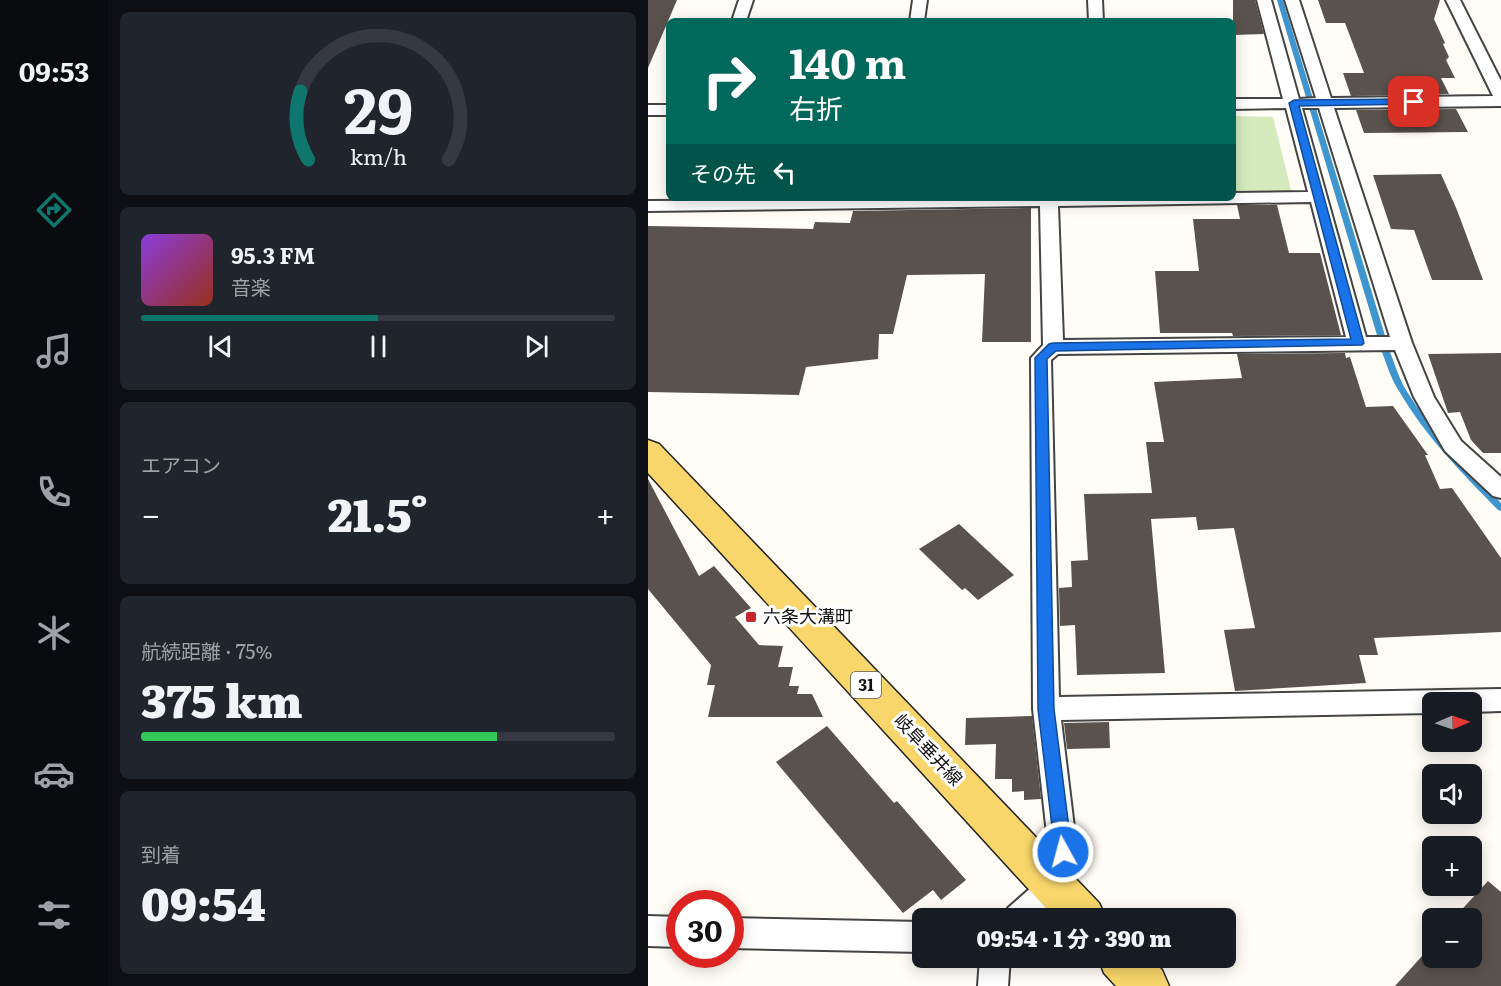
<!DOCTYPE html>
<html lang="ja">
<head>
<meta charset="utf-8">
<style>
	:root { --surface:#171b24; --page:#20242c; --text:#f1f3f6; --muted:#9ea1a6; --line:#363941; --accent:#0f766e }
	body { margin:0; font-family:Literata,"Noto Sans JP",serif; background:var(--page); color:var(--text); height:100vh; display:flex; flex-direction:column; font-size:22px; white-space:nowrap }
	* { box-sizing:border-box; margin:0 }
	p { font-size:20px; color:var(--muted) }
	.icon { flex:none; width:33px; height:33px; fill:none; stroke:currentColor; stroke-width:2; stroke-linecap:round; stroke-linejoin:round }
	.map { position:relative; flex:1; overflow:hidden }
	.side { display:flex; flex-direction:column; gap:12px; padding:12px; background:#0d0f14; width:540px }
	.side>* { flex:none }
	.hud { position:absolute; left:18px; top:18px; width:570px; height:183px; border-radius:9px; box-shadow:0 3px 15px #0003; background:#00695c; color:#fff; overflow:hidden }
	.needle { width:39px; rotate:88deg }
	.buttons { position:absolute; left:774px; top:692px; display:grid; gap:12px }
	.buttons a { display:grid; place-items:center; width:60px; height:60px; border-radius:9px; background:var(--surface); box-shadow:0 3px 15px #0003; font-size:30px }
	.speed { position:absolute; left:18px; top:890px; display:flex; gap:12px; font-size:30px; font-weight:700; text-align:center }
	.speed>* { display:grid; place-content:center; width:78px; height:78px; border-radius:50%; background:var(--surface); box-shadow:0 3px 15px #0003; line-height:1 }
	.speed .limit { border:9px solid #d22; background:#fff; color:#111 }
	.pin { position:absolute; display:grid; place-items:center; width:51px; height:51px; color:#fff; margin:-26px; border-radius:12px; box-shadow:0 3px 9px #0006 }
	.me { position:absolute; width:66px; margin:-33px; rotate:353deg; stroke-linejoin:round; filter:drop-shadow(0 0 4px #0008) }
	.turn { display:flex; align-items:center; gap:21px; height:126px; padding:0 24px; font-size:27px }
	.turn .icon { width:78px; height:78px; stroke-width:2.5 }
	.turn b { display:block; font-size:42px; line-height:51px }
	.then { display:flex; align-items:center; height:57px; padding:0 24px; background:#0003; gap:12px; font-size:22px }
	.big { font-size:45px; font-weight:800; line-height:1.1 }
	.side .card { flex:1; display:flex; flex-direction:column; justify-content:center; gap:9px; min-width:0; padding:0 21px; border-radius:9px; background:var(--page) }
	.side .dial { align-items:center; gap:0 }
	.dial svg { height:156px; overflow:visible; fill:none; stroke:var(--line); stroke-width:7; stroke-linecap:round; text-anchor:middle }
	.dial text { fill:var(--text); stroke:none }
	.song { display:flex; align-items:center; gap:18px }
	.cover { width:72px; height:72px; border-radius:9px; background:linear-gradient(135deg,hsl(270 70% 55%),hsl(10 70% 35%)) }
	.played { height:6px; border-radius:3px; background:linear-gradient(90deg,var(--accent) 50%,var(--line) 50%) }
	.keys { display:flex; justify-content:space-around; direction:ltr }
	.heat { display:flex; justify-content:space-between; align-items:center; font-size:33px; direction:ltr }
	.charge { height:9px; border-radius:4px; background:linear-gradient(90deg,#34c759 75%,var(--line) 0) }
	.trip { position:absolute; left:264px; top:908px; width:324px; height:60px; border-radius:9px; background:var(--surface); box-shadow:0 3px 15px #0003; font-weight:800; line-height:60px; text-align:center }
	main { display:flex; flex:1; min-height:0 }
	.menu { display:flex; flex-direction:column; width:108px; justify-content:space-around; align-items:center; background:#090b0e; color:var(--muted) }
	.menu .icon { width:42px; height:42px }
	.menu .on { color:var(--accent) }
	.menu b { font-size:27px; color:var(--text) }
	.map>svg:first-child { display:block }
</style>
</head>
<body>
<main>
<nav class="menu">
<b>09:53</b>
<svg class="icon on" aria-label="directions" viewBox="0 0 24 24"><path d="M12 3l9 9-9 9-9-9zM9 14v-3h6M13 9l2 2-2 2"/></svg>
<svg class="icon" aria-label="music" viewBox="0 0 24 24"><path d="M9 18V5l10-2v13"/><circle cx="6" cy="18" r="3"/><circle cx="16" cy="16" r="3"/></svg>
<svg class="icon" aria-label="phone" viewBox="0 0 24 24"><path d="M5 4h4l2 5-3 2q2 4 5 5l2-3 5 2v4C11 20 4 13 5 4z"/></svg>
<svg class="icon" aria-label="climate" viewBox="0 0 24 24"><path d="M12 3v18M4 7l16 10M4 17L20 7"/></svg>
<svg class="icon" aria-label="car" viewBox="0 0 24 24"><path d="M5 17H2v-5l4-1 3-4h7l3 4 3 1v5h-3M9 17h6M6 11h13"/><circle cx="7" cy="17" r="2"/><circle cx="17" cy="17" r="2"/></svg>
<svg class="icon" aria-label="filters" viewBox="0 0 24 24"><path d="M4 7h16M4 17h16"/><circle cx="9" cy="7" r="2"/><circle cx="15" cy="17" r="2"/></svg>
</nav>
<section class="side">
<div class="card dial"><svg viewBox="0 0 100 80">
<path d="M14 69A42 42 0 1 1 86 69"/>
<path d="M14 69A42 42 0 0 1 10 34" stroke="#0f766e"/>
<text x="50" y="56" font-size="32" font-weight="700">29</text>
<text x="50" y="72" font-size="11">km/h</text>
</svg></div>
<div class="card">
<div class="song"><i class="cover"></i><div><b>95.3 FM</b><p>音楽</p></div></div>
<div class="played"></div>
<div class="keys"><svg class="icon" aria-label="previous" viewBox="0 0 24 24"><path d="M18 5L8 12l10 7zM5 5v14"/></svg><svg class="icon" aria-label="pause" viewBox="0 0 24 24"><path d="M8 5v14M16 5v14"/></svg><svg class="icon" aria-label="next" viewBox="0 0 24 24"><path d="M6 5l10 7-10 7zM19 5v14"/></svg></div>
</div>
<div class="card"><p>エアコン</p>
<div class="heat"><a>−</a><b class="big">21.5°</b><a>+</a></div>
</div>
<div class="card"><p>航続距離 · 75%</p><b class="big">375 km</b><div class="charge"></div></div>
<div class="card"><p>到着</p><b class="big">09:54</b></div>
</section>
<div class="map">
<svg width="853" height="986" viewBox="0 0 853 986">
	<rect width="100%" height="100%" fill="#fffdf5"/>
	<path fill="#d5ebbd" d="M585,116l40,1 19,77h-59z"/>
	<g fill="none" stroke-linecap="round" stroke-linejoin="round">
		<path fill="#3f96cf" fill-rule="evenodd" d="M629,0h6l107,352c5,12 9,27 16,38 26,42 61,77 95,113v8l-3,-1c-36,-37 -73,-74 -99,-119 -8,-12 -12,-26 -17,-39z"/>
	</g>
	<path fill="#5a524d" d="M0,0h29l-29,68z
		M585,0h22l9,34 -31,1z
		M670,0h122l-6,19 11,24 -2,1 6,13 -3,3 9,18h-14l8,16 -98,2 -8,-23h21l-19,-50h-19z
		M808,109l12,23 -104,1 -8,-23z
		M793,174l16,36 26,70h-51l-18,-50 -23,-1 -18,-54z
		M589,205h40l12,48h31l21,82 -108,1 -1,-3h-72l-5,-62h44l-6,-52h47z
		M383,208v134h-49l3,-68 -78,1 -14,59h-14l-1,25 -72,8 -7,28 -151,-3v-166l165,3 2,-7 35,1 3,-12z
		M697,353l1,5 4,-1 16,50 27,-1 35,49h-3l15,34 12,-1 49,70v74l-127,6 4,17h-19l7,28 -131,8 -11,-61 31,-2 -21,-100 -36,2 -2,-13 -45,2 14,154 -88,2 -2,-50 -15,1 -1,-38 13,-1 -1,-26 17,-1 -4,-66 68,-1 -6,-51h18l-10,-60 88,-4 -5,-24z
		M853,353v100h-18l-12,-13 -11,-28 -12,1 -20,-59z
		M0,479l51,97 15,-10 37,42 -16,9 24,28 24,1 -5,21h15l-4,19h10l-2,8h15l11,23h-115l7,-32h-8l4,-20 -63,-76z
		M311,524l55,51 -36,25 -13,-12 -3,2 -43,-41z
		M384,716l9,83 -17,1v-9l-12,1v-13h-17l1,-35 -31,1 1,-27z
		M461,722l1,26 -43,1 -3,-26z
		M179,726l67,77 3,-2 69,79 -25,20 -8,-10 -30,23 -127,-151z
		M840,881l13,11v94h-106l37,-41v12h40v-39h-18z"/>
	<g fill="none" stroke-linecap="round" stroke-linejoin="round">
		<g stroke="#444" stroke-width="4">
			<path id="street" d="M91,0h14l-7,21h-14z
				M265,0h14l-3,21h-14z
				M440,0h14l1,21h-14z
				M609,0h14l28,99 17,-1 -31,-98h14l32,98 162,-2 -47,-96h14l41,81v25l-167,2 78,235 22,54 27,44 40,36v21l-8,-2 -48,-45 -31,-54 -19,-47 -337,4 -7,6 8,337 442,-8v22l-29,1v-10h-40v11l-371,7 16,132 -12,44 -24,22h-37l4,-10 34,-30 7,-26 -16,-143 -2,-351 12,-13 -3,-139 -392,5v-10l585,-3v-5l75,-1 -22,-84 -53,1v-10h50zM654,108h17l71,229h-24zM663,202l35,135 -283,3 -5,-134z
				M0,105h21v10h-21z
				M0,916l32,1v30l-32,-1z
				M82,918l192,4v30l-192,-4z
				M332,957h30l-2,29h-30z"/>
		</g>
		<g stroke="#222" stroke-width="3">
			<path id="primary" d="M0,440l11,4 440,459 7,15h-51l-407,-445z
				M450,957h52l12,13 7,16h-53l-12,-13z"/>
		</g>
		<use href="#street" fill="#fff" fill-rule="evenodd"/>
		<use href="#primary" fill="#f9d66b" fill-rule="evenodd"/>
	</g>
	<path fill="#1a73e8" stroke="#114b97" stroke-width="1.5" d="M766,99l4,3 -1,2 -118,2 65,237 -2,2 -306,6 -9,8 7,350 18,143 -2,6 -7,3 -6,-3 -2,-6 -17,-143 -3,-351 14,-14 4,-1 298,-4 -62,-236 5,-3z"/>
	<rect fill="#c4262e" stroke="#fff" stroke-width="2" x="97" y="611" width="12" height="12" rx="3"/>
	<g text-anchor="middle" stroke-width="6" stroke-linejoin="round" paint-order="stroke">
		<rect fill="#fff" stroke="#585858" stroke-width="1.5" x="203" y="672" width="30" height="26" rx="4.5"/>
		<g font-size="16" font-weight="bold" fill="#111">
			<text x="218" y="691">31</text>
		</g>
		<g font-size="18" fill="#111" stroke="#fff" text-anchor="start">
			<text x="115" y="623">六条大溝町</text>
		</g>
		<g font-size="18" fill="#111" stroke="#fff">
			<text transform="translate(280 750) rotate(47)" y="6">岐阜垂井線</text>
		</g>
	</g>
</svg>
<div class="buttons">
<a><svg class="needle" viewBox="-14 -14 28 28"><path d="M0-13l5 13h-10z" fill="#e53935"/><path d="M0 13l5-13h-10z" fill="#9ea1a6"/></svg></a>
<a><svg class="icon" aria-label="sound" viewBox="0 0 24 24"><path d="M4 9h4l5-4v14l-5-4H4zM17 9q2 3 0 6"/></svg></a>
<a>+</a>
<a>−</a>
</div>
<div class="speed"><div class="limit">30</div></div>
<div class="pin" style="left:766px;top:102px;background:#d93025"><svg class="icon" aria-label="arrive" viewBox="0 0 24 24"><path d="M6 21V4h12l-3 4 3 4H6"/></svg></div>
<svg class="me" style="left:415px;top:852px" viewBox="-20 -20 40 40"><circle r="17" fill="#1a73e8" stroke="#fff" stroke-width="3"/><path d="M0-11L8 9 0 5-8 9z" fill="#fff"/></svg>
<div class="trip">09:54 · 1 分 · 390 m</div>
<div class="hud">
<div class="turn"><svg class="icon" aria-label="right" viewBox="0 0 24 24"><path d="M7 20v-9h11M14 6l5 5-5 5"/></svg><div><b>140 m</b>右折</div></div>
<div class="then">その先<svg class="icon" aria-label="left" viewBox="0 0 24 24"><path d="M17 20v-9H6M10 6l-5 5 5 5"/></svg></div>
</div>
</div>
</main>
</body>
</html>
